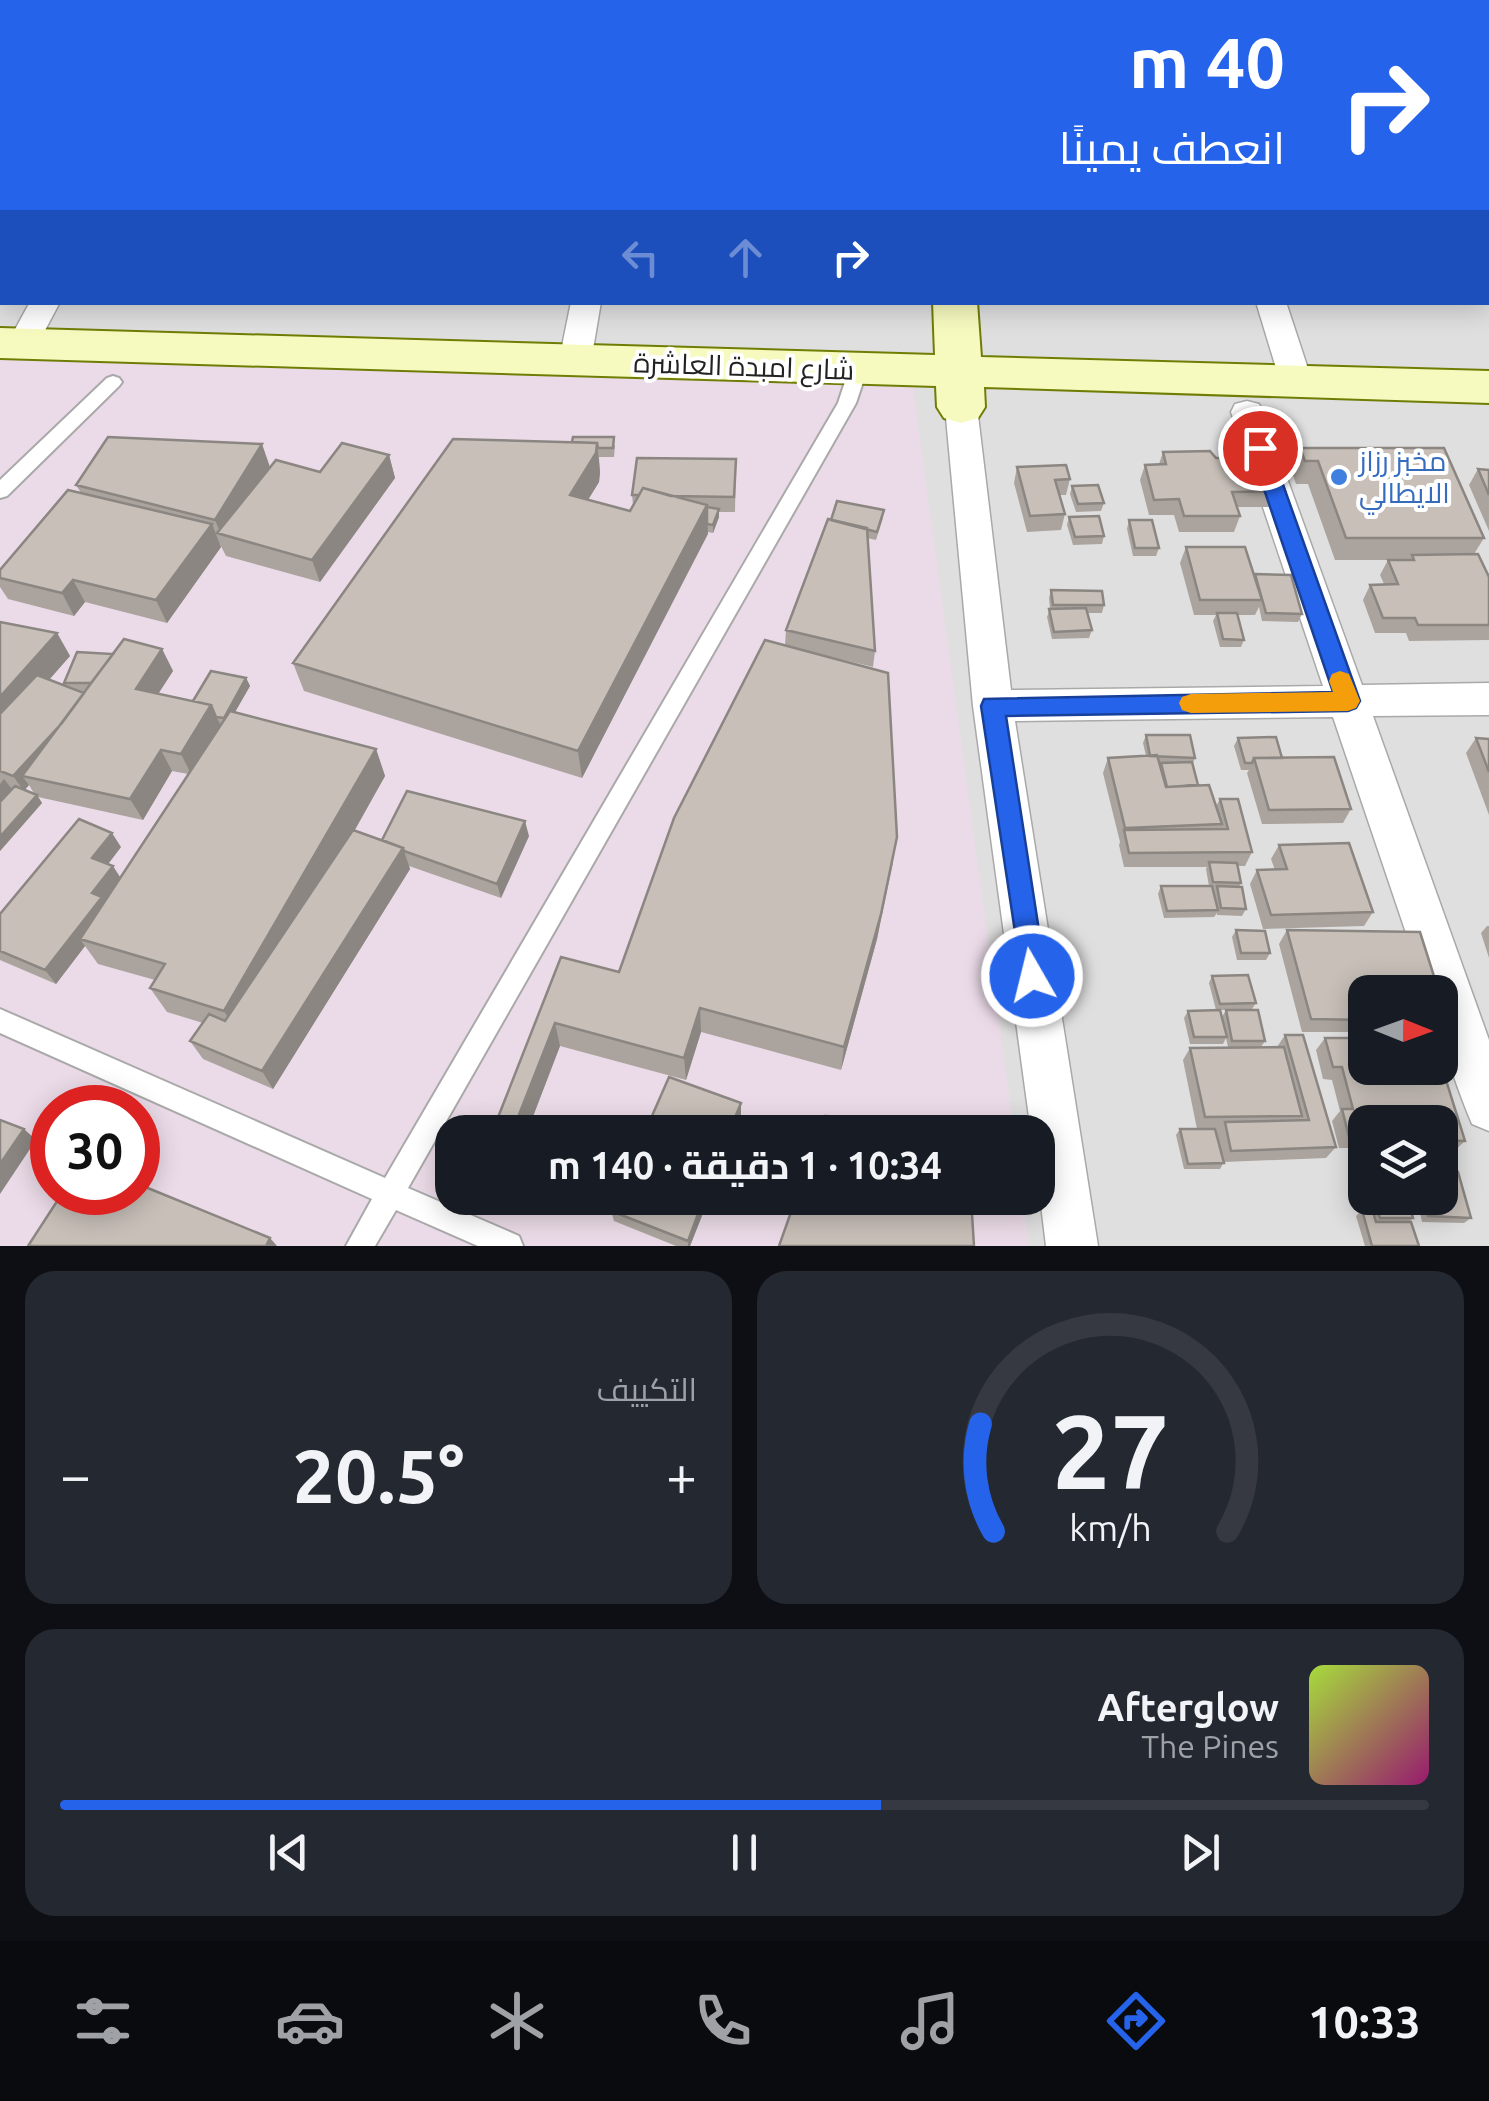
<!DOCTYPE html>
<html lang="ar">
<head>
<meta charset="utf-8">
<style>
	:root { --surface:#171b24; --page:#242831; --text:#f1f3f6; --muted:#9ea1a6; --line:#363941; --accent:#2563eb }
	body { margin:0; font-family:Ubuntu,Cairo,sans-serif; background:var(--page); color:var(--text); direction:rtl; height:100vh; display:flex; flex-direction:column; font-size:38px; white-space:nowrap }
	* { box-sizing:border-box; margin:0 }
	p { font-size:32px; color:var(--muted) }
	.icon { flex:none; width:55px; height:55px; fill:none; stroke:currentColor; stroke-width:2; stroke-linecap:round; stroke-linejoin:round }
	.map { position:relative; height:1246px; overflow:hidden; direction:ltr }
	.drawer { display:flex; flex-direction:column; gap:25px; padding:25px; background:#0d0f14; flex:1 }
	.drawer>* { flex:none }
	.guide { position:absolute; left:0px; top:0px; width:1490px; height:305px; box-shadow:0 5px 25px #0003; direction:rtl; background:#2563eb; color:#fff; overflow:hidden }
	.needle { width:65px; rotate:91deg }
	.controls { position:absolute; left:1348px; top:975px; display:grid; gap:20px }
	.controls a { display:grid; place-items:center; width:110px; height:110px; border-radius:20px; background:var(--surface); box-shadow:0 5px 25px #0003; font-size:50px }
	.speed { position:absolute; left:30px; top:1085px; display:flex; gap:20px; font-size:50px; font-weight:700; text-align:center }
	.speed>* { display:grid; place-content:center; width:130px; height:130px; border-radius:50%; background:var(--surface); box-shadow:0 5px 25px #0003; line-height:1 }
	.speed .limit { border:15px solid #d22; background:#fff; color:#111 }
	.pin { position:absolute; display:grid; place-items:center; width:85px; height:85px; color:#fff; margin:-42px; border:5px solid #fff; border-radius:50%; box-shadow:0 2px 10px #0007 }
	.me { position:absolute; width:110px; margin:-55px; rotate:352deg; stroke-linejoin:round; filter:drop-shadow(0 0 8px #0008) }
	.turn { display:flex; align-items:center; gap:35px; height:210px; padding:0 40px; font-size:45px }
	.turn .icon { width:130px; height:130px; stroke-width:2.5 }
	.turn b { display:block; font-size:70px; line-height:85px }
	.lanes { display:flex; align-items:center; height:95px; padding:0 40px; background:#0003; justify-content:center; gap:50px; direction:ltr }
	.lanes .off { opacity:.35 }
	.big { font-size:75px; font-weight:700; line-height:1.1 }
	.drawer .widget { flex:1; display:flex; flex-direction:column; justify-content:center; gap:15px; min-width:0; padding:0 35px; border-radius:30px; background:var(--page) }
	.drawer .dial { align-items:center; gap:0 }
	.dial svg { height:260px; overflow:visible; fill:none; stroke:var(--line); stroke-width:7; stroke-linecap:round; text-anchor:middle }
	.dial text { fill:var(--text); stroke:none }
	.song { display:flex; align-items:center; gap:30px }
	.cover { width:120px; height:120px; border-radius:15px; background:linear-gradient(135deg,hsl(80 70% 55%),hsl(320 70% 35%)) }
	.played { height:10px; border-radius:5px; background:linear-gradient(90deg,var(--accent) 60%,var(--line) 60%) }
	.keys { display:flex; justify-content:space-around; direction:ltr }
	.heat { display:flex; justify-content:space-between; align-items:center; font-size:55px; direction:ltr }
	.drawer .tiles { flex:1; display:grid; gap:25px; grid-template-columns:1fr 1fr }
	.widget:last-child { grid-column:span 2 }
	.trip { position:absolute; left:435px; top:1115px; width:620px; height:100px; border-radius:30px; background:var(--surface); box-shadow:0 5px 25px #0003; font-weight:700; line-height:100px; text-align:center; direction:rtl }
	.tab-bar { display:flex; height:160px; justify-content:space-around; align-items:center; background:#090b0e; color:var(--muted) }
	.tab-bar .icon { width:70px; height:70px }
	.tab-bar .current { color:var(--accent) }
	.tab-bar b { font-size:45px; color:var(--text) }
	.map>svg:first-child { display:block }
</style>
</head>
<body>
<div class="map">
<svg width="1489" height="1246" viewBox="0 0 1489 1246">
	<rect width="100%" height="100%" fill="#f2efe9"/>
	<path fill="#e0dfdf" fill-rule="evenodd" d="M0,0h1489v1246h-1489zM2,2h1486v300h-1486zM1365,992h75v76h-75zM52,1108h86v84h-86zM1365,1122h75v76h-75zM452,1132h586v66h-586z"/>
	<path fill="#ebdbe8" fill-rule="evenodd" d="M0,338l910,28 104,766h-562v66h571l6,48h-1029zM52,1108h86v84h-86z"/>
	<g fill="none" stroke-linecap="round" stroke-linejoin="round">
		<g stroke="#a9a9a9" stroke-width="4">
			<path id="lane" d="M858,364l9,6 -11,33 -448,785 111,48 4,10h-45l-82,-36 -21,36h-29l26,-47 -372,-166v-24l385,169 453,-775 11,-33z
				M113,376l6,2 3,4 -3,4 -112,110 -7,2v-18l107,-102z"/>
		</g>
		<g stroke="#a9a9a9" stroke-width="3">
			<path id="street" d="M1161,0h24l1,2h-24z
				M1353,0h25l1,2h-24z
				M0,13h2v14h-2z
				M1488,41h1v15h-1z
				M1488,238h1v21l-1,-1z
				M30,302h30l-26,49h-22l-5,-7z
				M571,302h30l-10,59 -5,7 -11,3 -11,-3 -5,-7z
				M1256,302h30l26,79 -5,7 -11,4 -11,-4 -5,-7z
				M961,396l12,3 4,8 34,283 312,-4 -92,-274 4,-8 12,-3 12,3 4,8 99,273 127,-2v32l-116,1 116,324v91l-17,-7c-19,-46 -32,-82 -32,-132h-14l-93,-275 -318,4 83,525h-52l-8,-66v-48h-7l-58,-426 -28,-299 4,-8z"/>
		</g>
		<g stroke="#707d05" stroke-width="4">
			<path id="secondary" d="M917,0h34v2h-34z
				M933,302h44l4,55 508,14v32l-505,-16 1,20 -7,11 -17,5 -17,-5 -7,-11 -1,-21 -936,-28v-30l935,27z"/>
		</g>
		<use href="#lane" fill="#fff" fill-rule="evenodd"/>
		<use href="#street" fill="#fff" fill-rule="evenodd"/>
		<use href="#secondary" fill="#f7fabf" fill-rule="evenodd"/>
	</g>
	<path fill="#aba49e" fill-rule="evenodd" d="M67,0h94l-23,1 -1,1h-69z
		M240,0h81v2h-83z
		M0,128h2v123l-2,4z
		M384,302h45l-1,2z
		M453,439l162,6 -1,12h-15l1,15 -1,10 -11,18 42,11 3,-6 -1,-10 104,-36 -1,53h-16v5l-6,16 -5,-1 -126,246 -278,-87 -11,-28z
		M1300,448l184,90 -10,16 15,23v63l-80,1 -3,-8h-31l-12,-33 7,-15 14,-1 -4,-9 8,-15h-53l-27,-76h-12l-5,-14z
		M1163,452l53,6 69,33 -7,16h-41l3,9 -6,16h-55l-5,-17h-25l-9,-35 5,-15 14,-1z
		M389,455l6,23 -75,104 -94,-26 -7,-14 2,5 -54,76 -82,-21 -11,14 -66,-17 -8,-12v-17l81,-77 -5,-8 194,-18 -3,5h53z
		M1017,467l53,12 -4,16h-6l5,19 -4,16 -34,2 -13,-49z
		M1478,469l11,1v61l-20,-46z
		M1072,486l32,17 -3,8 -25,1 -6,-18z
		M1069,517l35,19 -2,8 -29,1 -6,-20z
		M883,518l-7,22 -9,-2 8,113 -2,16 -71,-17 91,213 -16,76 -36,131 -140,-38 -15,48 -126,-34 -33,86h-30l-2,-7 66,-168 58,15 166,-327 1,-15 42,-111z
		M1129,520l30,28 -3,8h-23l-6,-27z
		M1186,547l68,30 1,-3 47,40 -4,8 -36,-1 -3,-14 -4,8h-17l6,25 -3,7h-21l-7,-26 3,-6h-22l-14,-52z
		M1051,590l53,15 -2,8h-15l5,17 -3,8 -37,1 -5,-22 3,-8 -1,-11z
		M0,622l57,11 13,23 -21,23 17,7 -2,-3 49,-29 49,-5 11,22 -15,23 35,7 53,-23 4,8 -15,26 141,37 9,27 -30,54 27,10 147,-4 -28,62 -92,-32 1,3 -137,220 -70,-30 -13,-18 13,-18 -36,-11 -17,-24 5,-8 -57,-16 -13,-18 -29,38 -56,-24v-46l121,-67 -13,17 12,13 68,-103 -16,-3 -29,49 -105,-23 4,6 -42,48zM29,785l6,10 -11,-5z
		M1146,735l49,23 -3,7 6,20 18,21 4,-7 32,53 -7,14h-7l3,17 -2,4 7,22 -4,7 -25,-1v-2l-3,4 -50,1 -6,-24 3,-8h48l-3,-17 1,-2h-83l-5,-22 1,-3 -17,-69 5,-15 38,-2 -3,-13z
		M1238,738l44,20 69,51 -8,14 -81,1 -15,-51 2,-3h-8l-7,-24z
		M1476,738l13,1v76l-23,-62z
		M1279,845l94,67 -9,14 -101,3 -13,-45 7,-14h18l-4,-11z
		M1487,926h2v32l-8,-25z
		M1236,930l34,23 -4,7h-29l-5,-23z
		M1287,930l78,62v40h-63l-23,-88z
		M1212,976l44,27 -4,6 -32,1 2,7 4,-7 39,31 -4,6h16l8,-12 51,112 -10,11 -102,4 -4,7h-36l-8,-34 4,-6h17l-14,-69 7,-12 38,-1 -2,-9 -3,6h-33l-6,-26 4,-7 28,-1 -7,-27z
		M1325,1038l108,39 32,64 -12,11h-13v-30h-75v26h-26l-7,-27 8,-10 -8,-31 -9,-1 -7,-29z
		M709,1198l-19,48h-14l-62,-25 -3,-10z
		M1367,1198h40l6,20 -4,4 10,24h-54l-9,-30 6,-6h8z
		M1417,1198h23l31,20 -7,5 -42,-1z"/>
	<path fill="#8b8681" d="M2,212v39l-2,4v-39z
		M597,443l3,29 -1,10 -26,42 -3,-29z
		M262,444l8,23 -42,69 -7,-2 -6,-14z
		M389,455l6,23 -75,104 -8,-22z
		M707,505l1,29 -126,244 -4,-27z
		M719,509v8l-6,16v-8z
		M212,524l9,23 -54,76 -11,-23z
		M73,580l12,22 -11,14 -12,-23z
		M57,633l13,23 -70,80v-39z
		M162,649l11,22 -26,40 -11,-22z
		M246,678l4,8 -23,40 -3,-8z
		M88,694l-66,82 7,9 -5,6 -11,-15z
		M211,705l10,21 -29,50 -11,-22z
		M376,749l9,27 -146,259 -15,-24z
		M161,750l11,21 -29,49 -13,-21z
		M4,779l11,14 -15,17v-26z
		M37,795l5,8 -42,48v-14z
		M525,821l4,15 -28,62 -4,-14z
		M112,833l9,14 -19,25 -10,-14z
		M897,837l-20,102 -36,131 3,-23z
		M403,848l7,21 -137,220 -11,-18z
		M113,866l9,14 -42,59 5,7 -29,38 -11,-14 47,-77z
		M700,1008l1,24 -15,48 -2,-22z
		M555,1023l5,23 -33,86h-13l-1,-2z
		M741,1103v12l-7,17h-5z
		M24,1129l12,11 -36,54v-30z
		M704,1198h5l-19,48h-2v-5z
		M270,1238l7,8h-11z"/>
	<path fill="#c7bfb8" stroke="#8b8681" stroke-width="2.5" d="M240,0h15l-2,2h-15z
		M271,0h44l-1,2z
		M469,0h36l-1,2h-36z
		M0,53l2,1v21h-2z
		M2,83v19h-2v-15z
		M0,128h2v51h-2z
		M0,195h2v17l-2,4z
		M108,437l154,7 -47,76 -139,-35z
		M573,437h41l-1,11h-15l-1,-5 -25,-1z
		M453,439l144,4 -1,10 -26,42 60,16 13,-23 64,17 -129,246 -285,-88z
		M342,443l47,12 -77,105 -95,-27 59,-73 44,12z
		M1300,448h144l40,90h-138l-28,-77h-13z
		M1210,451l6,7h57l12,33 -53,1 8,24h-56l-5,-17 -25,1 -9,-35 21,-1 -3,-12z
		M637,458l99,1 -2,38 -63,-1 -28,-8 -4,7h-7z
		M1066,465l4,14 -15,1 10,34 -35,2 -13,-49z
		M1478,469l11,1v25z
		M1098,485l6,18 -26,1 -6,-18z
		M68,490l144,34 -56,76 -83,-20 -11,13 -62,-15v-8z
		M837,501l47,9 -7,22 -46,-12z
		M707,507l12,2 -6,16 -6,-1z
		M1099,516l5,20 -29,1 -6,-20z
		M828,519l39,9 8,123 -89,-21z
		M1129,520h23l7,28h-24z
		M1186,547h59l17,53h-62z
		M1478,554l11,23v48h-71l-3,-7h-32l-13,-33 28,-1 -10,-24h26l-2,-5z
		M1255,574l36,1 11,39 -36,-1z
		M1051,590l51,1 2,14h-51z
		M1086,608l6,22 -38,2 -5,-23z
		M1217,613h20l7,27 -21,-1z
		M0,622l57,11 -57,64z
		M124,639l38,10 -26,40 75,16 -30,49 -20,-4 -31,49 -108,-23z
		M765,640l123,33 9,164 -16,77 -37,133 -144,-39 -16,50 -129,-35 -42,107 -18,-5 66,-168 58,15 55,-154z
		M77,652l36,2 -22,29h-27z
		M211,671l35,7 -22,40 -8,-1 -5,-12 -18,-4z
		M37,675l47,18 -22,30 -49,53 -13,-5v-57z
		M230,711l146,38 -152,262 -74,-23 15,-24 -85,-25z
		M1146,735h44l5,23 -45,-2z
		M1276,737l6,21h-28l-2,5h-7l-7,-25z
		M1476,738l13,1v33z
		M1157,755l9,32 43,-2 13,39 -97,4 -17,-70z
		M1334,757l17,52 -82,1 -15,-52z
		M1192,762l6,23 -31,2 -6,-24z
		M15,786l22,9 -37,42v-35z
		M407,791l118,30 -28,63 -93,-33 -1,-3 -21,-8z
		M1220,799h18l14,53 -123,1 -5,-23 104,-1z
		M79,819l33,14 -20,25 21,8 -21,27 10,4 -57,73 -45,-19v-37z
		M353,830l50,18 -141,223 -72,-30 19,-27 16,7z
		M1349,843l24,69 -102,3 -14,-45 30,-1 -8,-24z
		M1209,862l28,1 4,20 -28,-1z
		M1161,886h51l6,24 -51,1z
		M1217,886l25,1 4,22 -25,-1z
		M1236,930l29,1 5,22h-29z
		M1287,930l133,2 19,60h-74v28l-54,-1z
		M1248,975l8,28 -36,1 -8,-28z
		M1220,1010l7,27h-33l-6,-26z
		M1226,1010h32l7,31h-33z
		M1285,1035h18l33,112 -105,4 -6,-29 84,-2z
		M1325,1038h40v30h65l3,9h12l20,64 -25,-1v-18h-75v15h-16l-7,-28h11l-11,-42h-9z
		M1284,1047l18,69 -97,1 -15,-69z
		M669,1077l72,26 -12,29h-84z
		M825,1116l21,1 40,15h-67z
		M0,1120l24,9 -24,35z
		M1180,1129h35l9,34 -36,1z
		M1440,1171l18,1 13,46 -43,-2 -4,-18h16z
		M138,1184l132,54 -4,8h-238l35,-54h75z
		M617,1198h87l-16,43 -77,-30z
		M796,1198h175l3,48h-195z
		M1374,1198h33l6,20h-33z
		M1372,1209l4,13h35l8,24h-47l-10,-36z"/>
	<path fill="#2563eb" stroke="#184099" stroke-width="2.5" d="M1260,441l10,7 90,253 -4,7 -8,3 -342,5 40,260 -4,9 -10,4 -9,-4 -42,-279 3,-7 349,-7 -83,-244z"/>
	<path fill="#f59e0b" d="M1340,671l9,3 11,27 -4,7 -8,3 -157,2 -9,-3 -3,-7 3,-6 9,-3 142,-2 -4,-11 3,-7z"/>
	<circle fill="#3f7fe0" stroke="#fff" stroke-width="4" cx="1339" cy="477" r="10"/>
	<g text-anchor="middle" stroke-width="8" stroke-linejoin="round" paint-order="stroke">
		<g font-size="28" fill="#222" stroke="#fff">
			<text transform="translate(744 366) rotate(2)" y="10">شارع امبدة العاشرة</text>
		</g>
		<g font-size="28" fill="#366cbe" stroke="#fff" text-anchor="start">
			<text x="1359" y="471">مخبز رزاز<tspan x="1359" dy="32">الايطالي</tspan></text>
		</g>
	</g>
</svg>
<div class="controls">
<a><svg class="needle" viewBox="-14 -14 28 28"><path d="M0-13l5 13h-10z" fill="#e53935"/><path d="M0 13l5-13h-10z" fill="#9ea1a6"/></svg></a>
<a><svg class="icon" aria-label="layers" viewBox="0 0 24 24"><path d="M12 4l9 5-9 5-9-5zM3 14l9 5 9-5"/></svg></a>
</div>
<div class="speed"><div class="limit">30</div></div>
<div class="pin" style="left:1260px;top:448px;background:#d93025"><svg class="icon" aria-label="arrive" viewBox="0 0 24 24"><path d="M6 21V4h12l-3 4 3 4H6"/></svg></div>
<svg class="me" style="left:1032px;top:976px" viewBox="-20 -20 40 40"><circle r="17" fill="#2563eb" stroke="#fff" stroke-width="3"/><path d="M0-11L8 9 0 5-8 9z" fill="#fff"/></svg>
<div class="trip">10:34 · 1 دقيقة · 140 m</div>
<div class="guide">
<div class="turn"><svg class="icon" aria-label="right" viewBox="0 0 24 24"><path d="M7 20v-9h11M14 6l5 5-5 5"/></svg><div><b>40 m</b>انعطف يمينًا</div></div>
<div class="lanes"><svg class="icon off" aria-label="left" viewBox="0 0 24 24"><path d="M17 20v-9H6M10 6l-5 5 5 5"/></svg><svg class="icon off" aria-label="ahead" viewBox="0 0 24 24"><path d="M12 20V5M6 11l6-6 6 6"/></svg><svg class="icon" aria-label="right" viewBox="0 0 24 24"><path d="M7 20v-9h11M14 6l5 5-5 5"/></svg></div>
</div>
</div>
<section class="drawer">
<div class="tiles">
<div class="widget dial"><svg viewBox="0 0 100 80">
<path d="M14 69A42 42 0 1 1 86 69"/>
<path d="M14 69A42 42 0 0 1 10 36" stroke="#2563eb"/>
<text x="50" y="56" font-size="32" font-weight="700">27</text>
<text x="50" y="72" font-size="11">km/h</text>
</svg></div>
<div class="widget"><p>التكييف</p>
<div class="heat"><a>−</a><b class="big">20.5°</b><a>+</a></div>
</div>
<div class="widget">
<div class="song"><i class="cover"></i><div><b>Afterglow</b><p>The Pines</p></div></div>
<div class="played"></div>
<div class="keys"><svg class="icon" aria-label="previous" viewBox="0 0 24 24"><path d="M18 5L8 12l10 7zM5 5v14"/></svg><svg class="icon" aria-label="pause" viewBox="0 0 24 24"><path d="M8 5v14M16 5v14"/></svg><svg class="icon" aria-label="next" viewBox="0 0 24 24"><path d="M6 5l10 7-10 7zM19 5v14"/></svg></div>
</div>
</div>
</section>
<nav class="tab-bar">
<b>10:33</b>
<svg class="icon current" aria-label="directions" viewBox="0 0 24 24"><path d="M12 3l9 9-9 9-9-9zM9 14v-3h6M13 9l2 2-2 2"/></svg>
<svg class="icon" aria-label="music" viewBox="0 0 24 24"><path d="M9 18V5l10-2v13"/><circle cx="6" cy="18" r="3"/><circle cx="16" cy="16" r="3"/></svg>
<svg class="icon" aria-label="phone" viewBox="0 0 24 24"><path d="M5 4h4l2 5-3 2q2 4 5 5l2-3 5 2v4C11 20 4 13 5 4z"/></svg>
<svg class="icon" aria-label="climate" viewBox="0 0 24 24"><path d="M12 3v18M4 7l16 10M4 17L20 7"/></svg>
<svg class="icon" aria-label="car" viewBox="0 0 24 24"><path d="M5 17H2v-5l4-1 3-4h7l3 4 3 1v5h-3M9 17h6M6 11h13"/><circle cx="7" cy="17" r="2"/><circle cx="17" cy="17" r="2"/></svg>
<svg class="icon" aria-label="filters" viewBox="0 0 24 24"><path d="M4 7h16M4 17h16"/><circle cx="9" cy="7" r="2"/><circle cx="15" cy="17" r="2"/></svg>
</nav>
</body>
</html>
